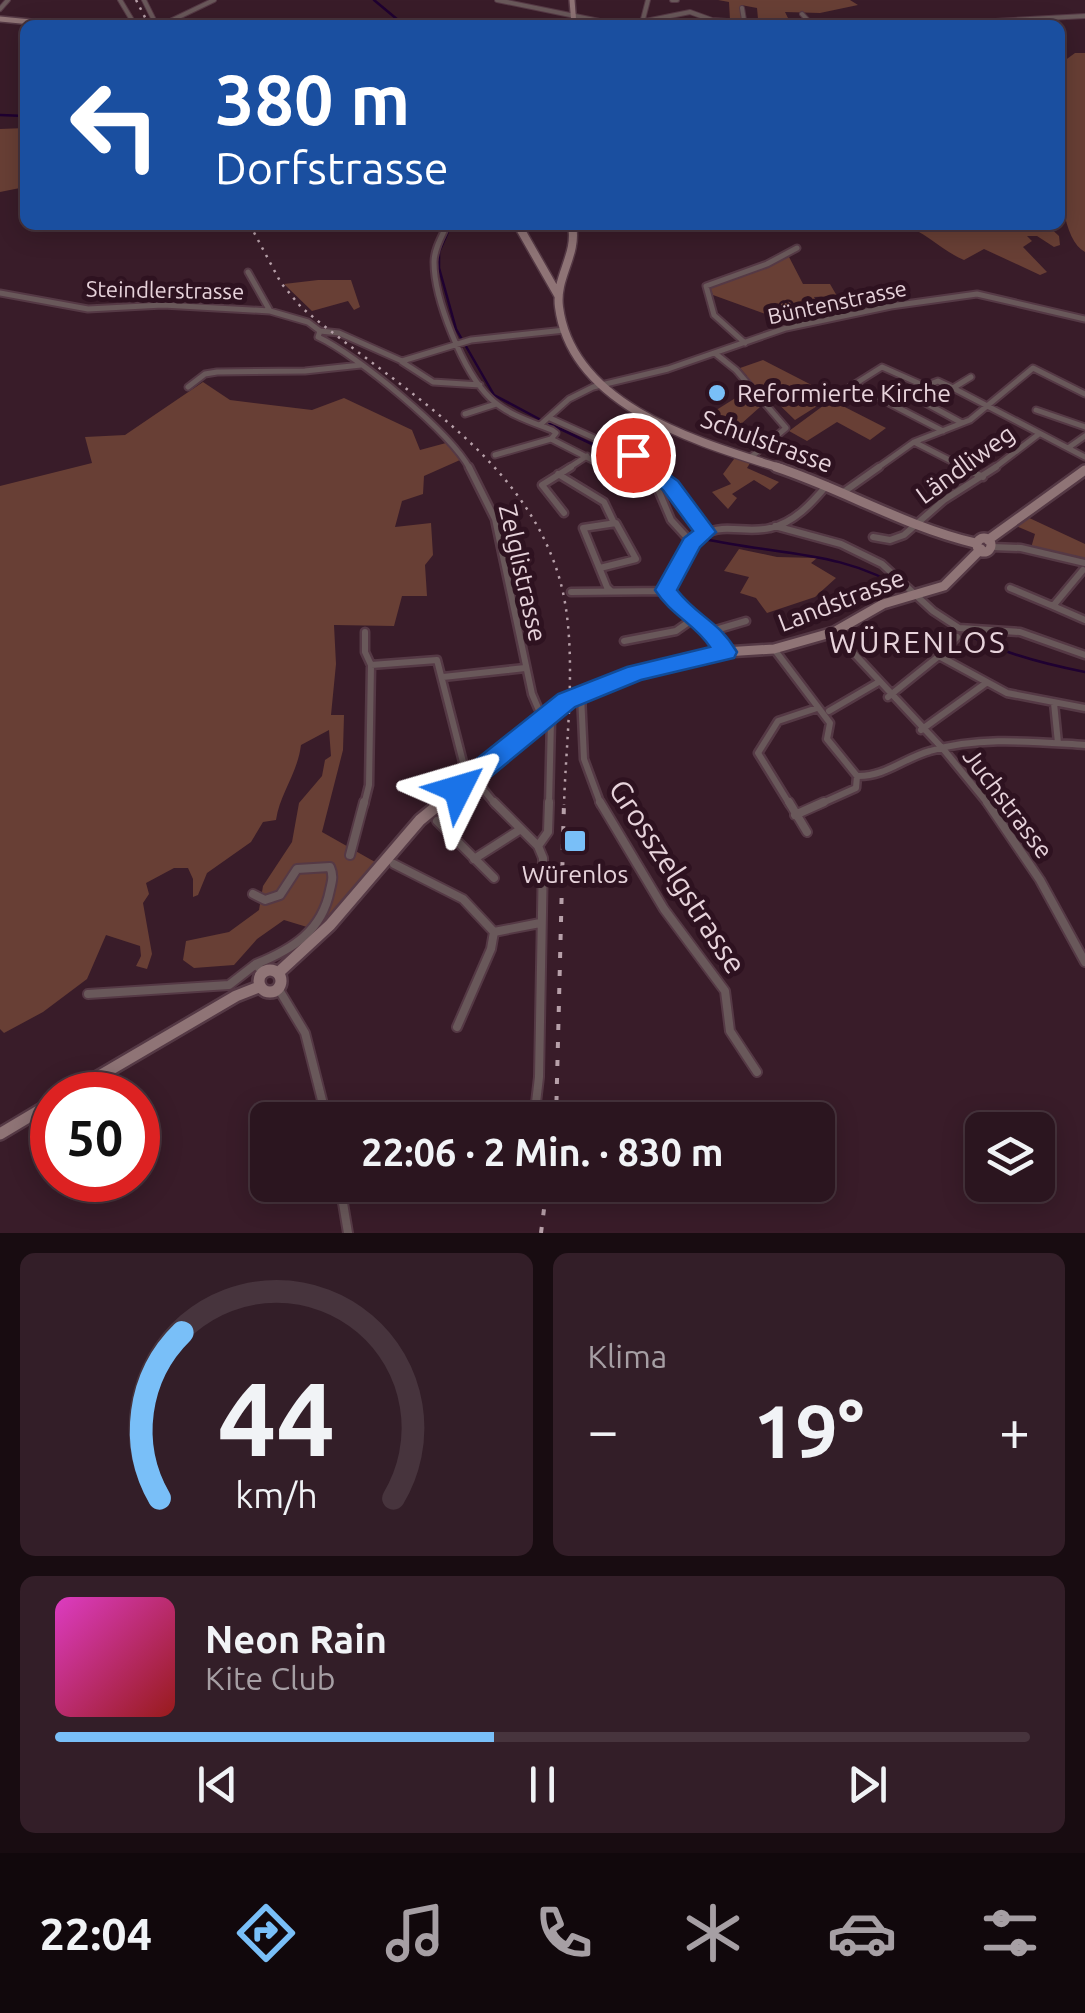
<!DOCTYPE html>
<html lang="de">
<head>
<meta charset="utf-8">
<style>
	:root { --surface:#2b151f; --page:#331e28; --text:#f1f3f6; --muted:#a69fa4; --line:#47343d; --accent:#79bff8 }
	body { margin:0; font-family:Ubuntu,sans-serif; background:var(--page); color:var(--text); height:100vh; display:flex; flex-direction:column; font-size:38px; white-space:nowrap }
	* { box-sizing:border-box; margin:0 }
	p { font-size:32px; color:var(--muted) }
	.icon { flex:none; width:55px; height:55px; fill:none; stroke:currentColor; stroke-width:2; stroke-linecap:round; stroke-linejoin:round }
	.map { position:relative; height:1233px; overflow:hidden }
	.details { display:flex; flex-direction:column; gap:20px; padding:20px; background:#180c11; flex:1 }
	.details>* { flex:none }
	.hud { position:absolute; left:20px; top:20px; width:1045px; height:210px; border-radius:15px; box-shadow:0 5px 25px #0003,0 0 0 2px var(--line); background:#1a4fa0; color:#fff; overflow:hidden }
	.buttons { position:absolute; left:965px; top:1112px; display:grid; gap:20px }
	.buttons a { display:grid; place-items:center; width:90px; height:90px; border-radius:15px; background:var(--surface); box-shadow:0 5px 25px #0003,0 0 0 2px var(--line); font-size:50px }
	.speed { position:absolute; left:30px; top:1072px; display:flex; gap:20px; font-size:50px; font-weight:700; text-align:center }
	.speed>* { display:grid; place-content:center; width:130px; height:130px; border-radius:50%; background:var(--surface); box-shadow:0 5px 25px #0003,0 0 0 2px var(--line); line-height:1 }
	.speed .limit { border:15px solid #d22; background:#fff; color:#111 }
	.pin { position:absolute; display:grid; place-items:center; width:85px; height:85px; color:#fff; margin:-42px; border:5px solid #fff; border-radius:50%; box-shadow:0 2px 10px #0007 }
	.me { position:absolute; width:110px; margin:-55px; rotate:50deg; stroke-linejoin:round; filter:drop-shadow(0 0 8px #0008) }
	.turn { display:flex; align-items:center; gap:35px; height:210px; padding:0 30px; font-size:45px }
	.turn .icon { width:130px; height:130px; stroke-width:2.5 }
	.turn b { display:block; font-size:70px; line-height:85px }
	.big { font-size:75px; font-weight:700; line-height:1.1 }
	.details .widget { flex:1; display:flex; flex-direction:column; justify-content:center; gap:15px; min-width:0; padding:0 35px; border-radius:15px; background:var(--page) }
	.details .dial { align-items:center; gap:0 }
	.dial svg { height:260px; overflow:visible; fill:none; stroke:var(--line); stroke-width:7; stroke-linecap:round; text-anchor:middle }
	.dial text { fill:var(--text); stroke:none }
	.song { display:flex; align-items:center; gap:30px }
	.cover { width:120px; height:120px; border-radius:15px; background:linear-gradient(135deg,hsl(310 70% 55%),hsl(0 70% 35%)) }
	.played { height:10px; border-radius:5px; background:linear-gradient(90deg,var(--accent) 45%,var(--line) 45%) }
	.keys { display:flex; justify-content:space-around; direction:ltr }
	.heat { display:flex; justify-content:space-between; align-items:center; font-size:55px; direction:ltr }
	.details .tiles { flex:1; display:grid; gap:20px; grid-template-columns:1fr 1fr }
	.widget:last-child { grid-column:span 2 }
	.trip { position:absolute; left:250px; top:1102px; width:585px; height:100px; border-radius:15px; background:var(--surface); box-shadow:0 5px 25px #0003,0 0 0 2px var(--line); font-weight:700; line-height:100px; text-align:center }
	.tabs { display:flex; height:160px; justify-content:space-around; align-items:center; background:#11080c; color:var(--muted) }
	.tabs .icon { width:70px; height:70px }
	.tabs .active { color:var(--accent) }
	.tabs b { font-size:45px; color:var(--text) }
	.map>svg:first-child { display:block }
</style>
</head>
<body>
<div class="map">
<svg width="1085" height="1233" viewBox="0 0 1085 1233">
	<rect width="100%" height="100%" fill="#391c29"/>
	<path fill="#683f35" d="M718,0h132l8,5 -38,8 -35,-1 6,12 -33,-5 -1,-11 -16,-3 1,14 -12,1 -1,-18z
		M1075,53h10v199c-36,-19 -25,-147 -25,-188z
		M25,128v59l-25,5v-63z
		M903,225h144l12,11 1,9 -6,2 -17,-11h-10l5,5 -9,6 24,25 -7,3 -56,-26 -20,11c-22,-9 -39,-29 -61,-35z
		M788,255l15,29h27l7,12 -23,1 4,9 -10,-1 -12,10 -6,-2 -8,7 -69,-25 -4,-9z
		M318,280h33l9,27 -6,3 -6,-9 -36,10 -28,-27z
		M763,360l70,36 -38,24 -30,-29 -11,-1 -9,-12 2,-2 -7,-8z
		M203,382l27,18 82,10 32,-12 68,32 8,20 26,-7 14,17 -36,16 -1,18 -21,7 -7,26 36,-4 2,32 -8,10 2,31h-25l-8,30 -60,-1 2,39 -5,51h13l-1,35 -21,82 53,30 -39,49 -29,16 -23,-7 -27,19 -23,26 -40,3 -11,-8 3,-19 43,-9 30,-22 4,-24 29,-44 7,-39 23,-27 3,-16 6,-4 -2,-26 -28,15c-4,30 -21,48 -25,75l-13,2 -12,20 -44,31 -9,22 -5,2v-18l-5,-11h-14l-28,15 3,11 -6,9 9,51 -5,15 -11,-3 5,-10 -1,-10 -34,-11 -19,44 -44,33 -39,21 -4,-4v-543l92,-23 -7,-26 40,-2z
		M745,392l15,15 -28,25 -30,-13z
		M831,400l55,28 -16,12 -33,-18 -30,19 -18,-10z
		M737,455l15,5 -5,8 32,14 -9,8 -16,-10 -22,14 5,4 -9,11 -16,-17 19,-8 -8,-10z
		M1025,516l60,28v17l-54,-13 4,-14 -24,-10z
		M739,549l38,8 40,1 -6,5 25,15 -21,19 -48,16 -11,-15 -16,-5 9,-16 -25,-6z"/>
	<g fill="none" stroke-linecap="round" stroke-linejoin="round">
		<path stroke="#1f0131" stroke-width="2.5" d="M374,0l30,25
			M0,115l25,1
			M451,225l-12,27v16l17,61 38,66 47,25
			M548,423l94,45 24,23 32,43
			M705,539c70,16 141,11 202,53
			M913,597c51,45 106,62 172,75"/>
		<g stroke="#553945" stroke-width="6">
			<path id="street-far3" d="M120,0l15,25
				M144,0l10,20 8,3
				M497,0l122,25
				M672,0h5
				M742,8l2,12
				M0,9l8,-9
				M802,14l10,11
				M642,23l6,-23
				M162,25l52,-25
				M626,25l64,-13 22,8 75,5
				M846,25h39
				M922,25l163,-9"/>
		</g>
		<g stroke="#553945" stroke-width="9">
			<path id="street-far2" d="M447,225c-5,11 -13,24 -13,37 0,37 29,110 56,136 16,16 41,24 62,32l4,3 -5,6 59,30
				M248,272l22,39 38,11 12,9 19,2 63,28 69,-21 94,-10
				M0,293l88,16 75,-4 107,6
				M320,331l-2,6c39,18 132,95 152,132
				M745,343l-31,-28 -8,-29 61,-22 30,-16
				M716,354l20,16 50,58 -35,29
				M402,362l31,20 47,3
				M971,377l-18,11 132,69
				M854,385l89,46
				M188,387l17,-13 12,-2 88,-1 56,-6
				M831,399l51,-32 43,19 13,-5 15,7
				M918,399l44,24
				M1036,410l49,17
				M465,414l31,-10
				M550,418l93,42 10,9
				M540,425l29,-26 24,-12 75,-18 118,-41 105,-22 86,-12 108,25
				M914,442l53,27
				M1068,448l17,-12
				M495,455l56,-16
				M567,469l20,-13
				M876,469l38,-27 56,-22 63,-52 52,26
				M993,469l46,-35"/>
		</g>
		<g stroke="#553945" stroke-width="11">
			<path id="street-far1" d="M469,467l26,52 37,175 6,14 13,12 -2,85
				M605,467l28,14
				M650,467l24,22 31,43
				M962,467l21,10
				M558,474l46,28 10,21
				M657,487l14,33 21,23
				M845,491l34,-24
				M564,513l-22,-28 29,-18
				M775,526l66,18 41,20 51,47 26,17 61,4 65,23
				M873,537l17,3 14,-5 40,-35 52,-33
				M992,547l29,1 64,15
				M600,568l36,-9 -20,-36 -33,5 24,59 3,3
				M1010,588l43,18 30,-36
				M571,592l95,-1
				M1053,606l32,14
				M712,631l34,-10
				M834,632l110,118 45,55
				M624,641l52,-10 17,-12
				M774,649l56,74 -3,16 30,37c28,1 47,-18 73,-25 50,-15 104,-9 155,-6
				M725,652c-15,-26 -43,-36 -59,-61 8,-25 27,-60 56,-62 16,-1 32,3 48,-1 24,-5 42,-25 57,-43
				M939,656l18,-19
				M371,665l66,-5 27,106 32,39
				M443,677l82,-9
				M581,695l3,64 17,46
				M888,697l51,-41 68,37 78,15
				M1054,703l4,40
				M829,711l48,-28
				M921,730l65,-47
				M364,805l5,-20 2,-120 -6,-13v-20
				M790,805l-32,-52 20,-32 39,-13
				M818,805l38,-17 1,-12"/>
		</g>
		<g stroke="#553945" stroke-width="12">
			<path id="street" d="M494,802l44,44 5,12 -4,219 -5,43
				M600,802l64,107 61,82 5,40 27,41
				M789,802l18,30
				M987,802l53,78 45,82
				M795,815l29,-13
				M437,821l57,57
				M538,846l10,-14 1,-30
				M350,855l14,-53
				M474,859l47,-30
				M394,864l69,35 31,33 -3,17 -34,78
				M253,894l12,6 15,-5 17,-26 33,-2c4,9 2,14 0,23 -8,41 -37,59 -74,74l8,10
				M494,932l46,-9
				M278,988l27,45 22,87
				M88,994l141,-9 27,-21
				M340,1185l8,48"/>
		</g>
		<g stroke="#553945" stroke-width="8">
			<path id="secondary-far3" d="M572,0l2,25
				M0,19l62,6"/>
		</g>
		<g stroke="#553945" stroke-width="11">
			<path id="secondary-far2" d="M518,225l40,70
				M572,225c6,30 -17,52 -13,82 13,101 143,136 224,162"/>
		</g>
		<g stroke="#553945" stroke-width="14">
			<path id="secondary-far1" d="M776,467c67,22 130,60 199,76
				M977 545a7 7 0 1 1 14 0a7 7 0 1 1-14 0Z
				M988,540l97,-70
				M439,805l128,-105 48,-21 64,-17 46,-10 49,-3 60,-17 49,-28 61,-18 37,-37"/>
		</g>
		<g stroke="#553945" stroke-width="16">
			<path id="secondary" d="M259 981a11 11 0 1 1 22 0a11 11 0 1 1-22 0Z
				M278,973l52,-48 90,-105 22,-18
				M67,1095l169,-99 23,-9
				M0,1134l52,-31"/>
		</g>
		<use href="#street-far3" stroke="#69585a" stroke-width="4"/>
		<use href="#street-far2" stroke="#69585a" stroke-width="5"/>
		<use href="#street-far1" stroke="#69585a" stroke-width="6"/>
		<use href="#street" stroke="#69585a" stroke-width="8"/>
		<use href="#secondary-far3" stroke="#8f7476" stroke-width="5"/>
		<use href="#secondary-far2" stroke="#8f7476" stroke-width="8"/>
		<use href="#secondary-far1" stroke="#8f7476" stroke-width="9"/>
		<use href="#secondary" stroke="#8f7476" stroke-width="11"/>
		<path stroke="#b7a0a9" stroke-width="2.5" stroke-dasharray="2.5 6" stroke-linecap="butt" d="M136,0l13,25
			M250,225l31,58 20,24c93,79 221,146 258,270 20,66 7,159 5,228"/>
		<path stroke="#b7a0a9" stroke-width="4" stroke-dasharray="6 12" stroke-linecap="butt" d="M556,1120l8,-318
			M541,1233l6,-48"/>
	</g>
	<path fill="#1a73e8" stroke="#114b97" stroke-width="2.5" d="M633,449l45,32 38,51 -16,15 -23,43c21,27 41,30 60,62l-3,6 -93,22 -66,27 -108,89h-19l-3,-7 3,-7 110,-88 69,-27 83,-20c-14,-22 -39,-32 -55,-57l29,-52 9,-7 -30,-41 -37,-31v-8z"/>
	<g fill="#79bff8" stroke="#2e1220" stroke-width="4">
		<circle cx="717" cy="393" r="10"/>
		<rect x="563" y="829" width="24" height="24" rx="5"/>
	</g>
	<g text-anchor="middle" stroke-width="10" stroke-linejoin="round" paint-order="stroke">
		<g font-size="22" fill="#e7d3db" stroke="#2e1220">
			<text transform="translate(165 290) rotate(1)" y="8">Steindlerstrasse</text>
			<text transform="translate(837 302) rotate(-12)" y="8">Büntenstrasse</text>
		</g>
		<g font-size="25" fill="#e7d3db" stroke="#2e1220" text-anchor="start">
			<text x="737" y="402">Reformierte Kirche</text>
			<text x="575" y="883" text-anchor="middle">Würenlos</text>
		</g>
		<g font-size="25" fill="#e7d3db" stroke="#2e1220">
			<text transform="translate(767 441) rotate(20)" y="9">Schulstrasse</text>
			<text transform="translate(965 464) rotate(-36)" y="9">Ländliweg</text>
			<text transform="translate(523 573) rotate(77)" y="9">Zelglistrasse</text>
			<text transform="translate(841 600) rotate(-21)" y="9">Landstrasse</text>
			<text transform="translate(1008 803) rotate(53)" y="9">Juchstrasse</text>
		</g>
		<g font-size="30" letter-spacing="2.5" fill="#e7d3db" stroke="#2e1220">
			<text x="918" y="653">WÜRENLOS</text>
		</g>
		<g font-size="30" fill="#e7d3db" stroke="#2e1220">
			<text transform="translate(677 877) rotate(57)" y="10">Grosszelgstrasse</text>
		</g>
	</g>
</svg>
<div class="buttons">
<a><svg class="icon" aria-label="layers" viewBox="0 0 24 24"><path d="M12 4l9 5-9 5-9-5zM3 14l9 5 9-5"/></svg></a>
</div>
<div class="speed"><div class="limit">50</div></div>
<div class="pin" style="left:633px;top:455px;background:#d93025"><svg class="icon" aria-label="arrive" viewBox="0 0 24 24"><path d="M6 21V4h12l-3 4 3 4H6"/></svg></div>
<svg class="me" style="left:458px;top:789px" viewBox="-20 -20 40 40"><path d="M0-17L14 15 0 8-14 15z" fill="#1a73e8" stroke="#fff" stroke-width="4"/></svg>
<div class="trip">22:06 · 2 Min. · 830 m</div>
<div class="hud">
<div class="turn"><svg class="icon" aria-label="left" viewBox="0 0 24 24"><path d="M17 20v-9H6M10 6l-5 5 5 5"/></svg><div><b>380 m</b>Dorfstrasse</div></div>
</div>
</div>
<section class="details">
<div class="tiles">
<div class="widget dial"><svg viewBox="0 0 100 80">
<path d="M14 69A42 42 0 1 1 86 69"/>
<path d="M14 69A42 42 0 0 1 21 18" stroke="#79bff8"/>
<text x="50" y="56" font-size="32" font-weight="700">44</text>
<text x="50" y="72" font-size="11">km/h</text>
</svg></div>
<div class="widget"><p>Klima</p>
<div class="heat"><a>−</a><b class="big">19°</b><a>+</a></div>
</div>
<div class="widget">
<div class="song"><i class="cover"></i><div><b>Neon Rain</b><p>Kite Club</p></div></div>
<div class="played"></div>
<div class="keys"><svg class="icon" aria-label="previous" viewBox="0 0 24 24"><path d="M18 5L8 12l10 7zM5 5v14"/></svg><svg class="icon" aria-label="pause" viewBox="0 0 24 24"><path d="M8 5v14M16 5v14"/></svg><svg class="icon" aria-label="next" viewBox="0 0 24 24"><path d="M6 5l10 7-10 7zM19 5v14"/></svg></div>
</div>
</div>
</section>
<nav class="tabs">
<b>22:04</b>
<svg class="icon active" aria-label="directions" viewBox="0 0 24 24"><path d="M12 3l9 9-9 9-9-9zM9 14v-3h6M13 9l2 2-2 2"/></svg>
<svg class="icon" aria-label="music" viewBox="0 0 24 24"><path d="M9 18V5l10-2v13"/><circle cx="6" cy="18" r="3"/><circle cx="16" cy="16" r="3"/></svg>
<svg class="icon" aria-label="phone" viewBox="0 0 24 24"><path d="M5 4h4l2 5-3 2q2 4 5 5l2-3 5 2v4C11 20 4 13 5 4z"/></svg>
<svg class="icon" aria-label="climate" viewBox="0 0 24 24"><path d="M12 3v18M4 7l16 10M4 17L20 7"/></svg>
<svg class="icon" aria-label="car" viewBox="0 0 24 24"><path d="M5 17H2v-5l4-1 3-4h7l3 4 3 1v5h-3M9 17h6M6 11h13"/><circle cx="7" cy="17" r="2"/><circle cx="17" cy="17" r="2"/></svg>
<svg class="icon" aria-label="filters" viewBox="0 0 24 24"><path d="M4 7h16M4 17h16"/><circle cx="9" cy="7" r="2"/><circle cx="15" cy="17" r="2"/></svg>
</nav>
</body>
</html>
